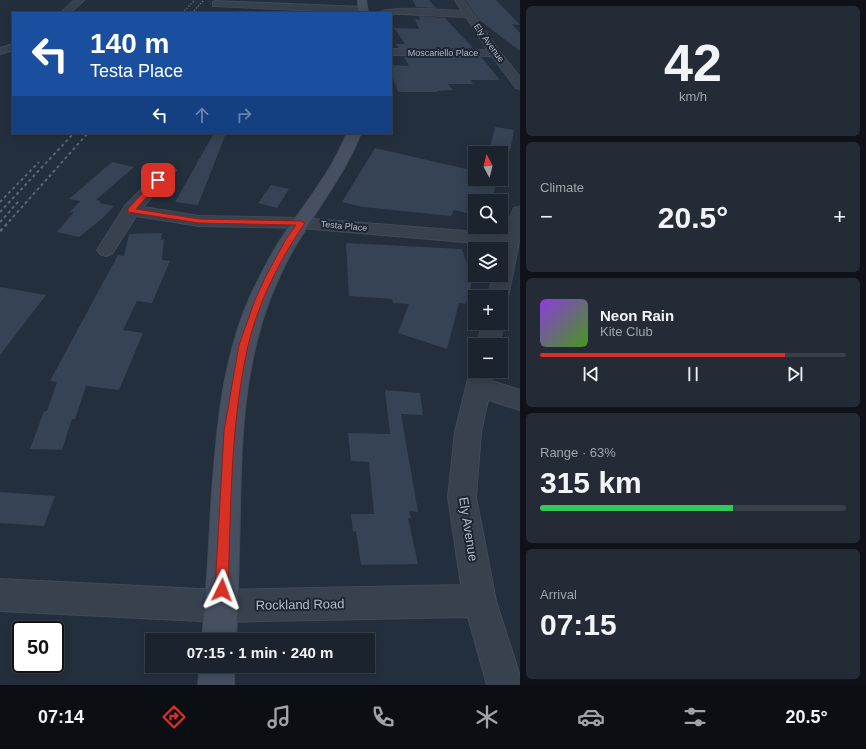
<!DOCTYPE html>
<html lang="en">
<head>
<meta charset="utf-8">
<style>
	:root { --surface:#1b232e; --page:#242b36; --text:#f1f3f6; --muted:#a0a4aa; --line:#39404a; --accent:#d93025 }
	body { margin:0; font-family:Helvetica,sans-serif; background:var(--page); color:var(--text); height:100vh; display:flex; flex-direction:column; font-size:15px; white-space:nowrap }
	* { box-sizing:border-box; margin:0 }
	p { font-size:13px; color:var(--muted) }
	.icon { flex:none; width:22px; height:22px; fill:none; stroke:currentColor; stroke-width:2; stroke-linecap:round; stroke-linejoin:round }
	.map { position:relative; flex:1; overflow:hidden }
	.drawer { display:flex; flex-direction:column; gap:6px; padding:6px; background:#0f1319; width:346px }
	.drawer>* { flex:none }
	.hud { position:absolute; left:12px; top:12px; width:380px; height:122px; border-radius:0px; box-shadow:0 2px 10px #0003,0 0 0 1px var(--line); background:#1a4fa0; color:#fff; overflow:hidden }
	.needle { width:26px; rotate:353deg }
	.controls { position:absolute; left:468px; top:146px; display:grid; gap:8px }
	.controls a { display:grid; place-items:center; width:40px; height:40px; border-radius:0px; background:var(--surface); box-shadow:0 2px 10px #0003,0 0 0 1px var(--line); font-size:20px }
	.speed { position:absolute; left:12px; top:621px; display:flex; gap:8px; font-size:20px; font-weight:700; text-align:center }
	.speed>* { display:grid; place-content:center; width:52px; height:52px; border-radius:50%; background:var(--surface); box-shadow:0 2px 10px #0003,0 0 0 1px var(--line); line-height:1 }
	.speed .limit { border:2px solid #111; border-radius:6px; background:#fff; color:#111 }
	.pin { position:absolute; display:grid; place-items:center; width:34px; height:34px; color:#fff; margin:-17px; border-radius:8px; box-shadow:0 2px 6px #0006 }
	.me { position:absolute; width:44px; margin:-22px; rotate:3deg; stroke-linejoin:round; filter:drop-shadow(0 0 3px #0008) }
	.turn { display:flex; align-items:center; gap:14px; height:84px; padding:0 12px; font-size:18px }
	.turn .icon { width:52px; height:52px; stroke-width:2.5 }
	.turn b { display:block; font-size:28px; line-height:34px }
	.lanes { display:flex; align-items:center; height:38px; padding:0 12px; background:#0003; justify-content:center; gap:20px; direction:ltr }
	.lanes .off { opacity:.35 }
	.big { font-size:30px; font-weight:700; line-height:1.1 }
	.drawer .tile { flex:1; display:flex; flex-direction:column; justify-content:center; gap:6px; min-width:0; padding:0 14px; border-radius:6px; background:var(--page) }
	.drawer .dial { align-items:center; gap:0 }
	.dial b { font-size:52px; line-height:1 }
	.song { display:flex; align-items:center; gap:12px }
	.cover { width:48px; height:48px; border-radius:6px; background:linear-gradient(135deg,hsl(270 70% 55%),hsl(100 70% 35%)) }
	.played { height:4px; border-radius:2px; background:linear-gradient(90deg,var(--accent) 80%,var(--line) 80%) }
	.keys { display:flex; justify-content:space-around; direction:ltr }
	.heat { display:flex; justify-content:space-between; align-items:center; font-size:22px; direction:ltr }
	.charge { height:6px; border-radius:3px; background:linear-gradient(90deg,#34c759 63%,var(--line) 0) }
	.trip { position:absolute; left:145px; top:633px; width:230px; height:40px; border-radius:0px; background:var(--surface); box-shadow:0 2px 10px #0003,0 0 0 1px var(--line); font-weight:700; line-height:40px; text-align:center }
	.menu { display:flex; height:64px; justify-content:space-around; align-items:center; background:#0b0e12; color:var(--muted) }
	.menu .icon { width:28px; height:28px }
	.menu .selected { color:var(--accent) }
	.menu b { font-size:18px; color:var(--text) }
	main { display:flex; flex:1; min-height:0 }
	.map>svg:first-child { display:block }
</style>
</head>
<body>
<main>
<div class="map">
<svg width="520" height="685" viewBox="0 0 520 685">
	<rect width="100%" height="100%" fill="#242f3e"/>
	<path fill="#364354" d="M413,0h16l7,8 -20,-1z
		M465,0h31l24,25 -8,-1 8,9v18l-42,-32z
		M419,16l26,2 28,30h-75l-2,-4h9l-11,-16 25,1 -4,-10 5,1z
		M404,57h77l19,23h-29l2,4h-25l5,6 -16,1 2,1h-41l-7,-20v-7l18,1z
		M495,127l19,3 -4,21 -20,-4z
		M214,133h12l-28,72 -23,-3z
		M375,148l100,23v8h22l-5,22h-17v14l-21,-5 -3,6 -88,-9 -21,-5z
		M112,162l22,5 -38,33 5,1 -2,2 15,3 -10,11 -25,20 -22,-5 17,-20h-4l10,-11 -11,-2z
		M271,185l18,4 -12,19 -19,-5z
		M162,233l-1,7 3,-1 -2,21 8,1 -18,42 -15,-2 -14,29 20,3 -24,57 -33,-4 -11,33h-3l-10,31 -32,-1 14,-38h3l10,-29 -7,-1 68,-126 6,1 5,-22z
		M346,243l116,6 10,32 -6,23 -7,-1 -12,46 -49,-16 11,-29 -16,-1 -1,-4 -43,-3z
		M0,287l46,8 -46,60z
		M385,390l35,3 3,22 -22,-1 17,98 -9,-1 2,7h-3l10,46 -57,1 -5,-34 -3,1 -2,-18h23l-5,-52 -18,-1 -3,-28 42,1z
		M0,492l55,4 -11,30 -44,-3z"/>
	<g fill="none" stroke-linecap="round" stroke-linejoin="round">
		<g stroke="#414a57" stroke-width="2">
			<path id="minor" d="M75,0h9l-14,13h-10z
				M455,0h8l36,51 21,26v12l-4,-1 -24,-32 -101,-1v-6l97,1 -22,-33 -88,-4c9,-8 69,-3 84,-2z
				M216,1l147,6 4,3 -4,3 -150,-7v-4z
				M13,44v6l-13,4v-6z
				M168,165l5,2 3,3 -33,37 56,9 102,2 202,16 11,-26 6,-1v30l-12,60 -3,5 -4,1v-6h-13l5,-22h8l-1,-30 -199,-17 -102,-2 -63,-10 -24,38 -6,2 -6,-2 -3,-4 28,-44 38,-39z
				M501,318l3,5 -5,22h-22l5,-22h19z
				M474,364l1,7h19l-3,10 29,9v20l-32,-10 -7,32 -5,65 20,104 24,75v9h-33l-19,-68 -247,5 -221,-11v-32l221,11 240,-5 -13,-88 7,-65 15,-61z"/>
		</g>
		<g stroke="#414a57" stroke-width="2">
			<path id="secondary" d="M358,0h8l2,13h-10z
				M347,133h14c-15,39 -41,71 -62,107 -12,18 -21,39 -29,59 -26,68 -29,140 -30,211 -1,44 -2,87 -4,130h-34c4,-44 7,-89 9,-133 5,-71 10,-144 39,-210 10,-21 20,-42 33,-61 23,-34 49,-65 64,-103z
				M200,666h34v19h-36z"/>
		</g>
		<use href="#minor" fill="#38414e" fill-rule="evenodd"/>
		<use href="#secondary" fill="#465061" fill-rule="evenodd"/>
		<path stroke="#5a6575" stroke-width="1.5" stroke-dasharray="1.5 1.5" stroke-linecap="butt" d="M182,13l13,-13
			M192,13l12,-13"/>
		<path stroke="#5a6575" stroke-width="2" stroke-dasharray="3 3" stroke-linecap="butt" d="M0,202l39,-40
			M0,212l74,-79
			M0,222l19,-21
			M5,226l83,-93"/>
		<path stroke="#5a6575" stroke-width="2.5" stroke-dasharray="3.5 3.5" stroke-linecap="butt" d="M0,231l6,-6"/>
	</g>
	<path fill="#d93025" stroke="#8d1f18" d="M156,178l6,2 -26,29 63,10 102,2 4,2c-25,36 -47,80 -57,123 -18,80 -17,163 -20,244l-2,4 -4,2 -5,-2 -2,-4 9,-159 15,-86 16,-45 10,-22 21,-39 10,-14 -97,-2 -71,-11v-3z"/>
	<g text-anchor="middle" stroke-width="4" stroke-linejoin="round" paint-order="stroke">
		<g font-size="9" fill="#b4bcc9" stroke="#1d2633">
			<text transform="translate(489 43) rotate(54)" y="3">Ely Avenue</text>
			<text x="443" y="56">Moscariello Place</text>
			<text transform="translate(344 226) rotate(5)" y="3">Testa Place</text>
		</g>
		<g font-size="13" fill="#b4bcc9" stroke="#1d2633">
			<text transform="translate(469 529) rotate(81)" y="5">Ely Avenue</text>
			<text transform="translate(300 604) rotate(-1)" y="5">Rockland Road</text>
		</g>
	</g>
</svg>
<div class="controls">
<a><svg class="needle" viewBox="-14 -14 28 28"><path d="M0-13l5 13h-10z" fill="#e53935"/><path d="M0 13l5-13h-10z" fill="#a0a4aa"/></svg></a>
<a><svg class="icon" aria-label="search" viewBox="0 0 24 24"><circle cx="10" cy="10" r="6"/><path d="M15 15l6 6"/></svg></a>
<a><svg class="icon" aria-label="layers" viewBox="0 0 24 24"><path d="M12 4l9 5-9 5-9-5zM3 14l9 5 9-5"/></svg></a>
<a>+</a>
<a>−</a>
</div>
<div class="speed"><div class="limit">50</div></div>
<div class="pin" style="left:158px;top:180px;background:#d93025"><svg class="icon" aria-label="arrive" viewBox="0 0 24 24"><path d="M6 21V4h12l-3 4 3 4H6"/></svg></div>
<svg class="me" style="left:222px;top:590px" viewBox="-20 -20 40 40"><path d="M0-17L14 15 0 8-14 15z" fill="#d93025" stroke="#fff" stroke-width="4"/></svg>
<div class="trip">07:15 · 1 min · 240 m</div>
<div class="hud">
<div class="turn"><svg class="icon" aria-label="left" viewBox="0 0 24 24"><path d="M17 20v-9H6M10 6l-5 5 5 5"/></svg><div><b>140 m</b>Testa Place</div></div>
<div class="lanes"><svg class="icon" aria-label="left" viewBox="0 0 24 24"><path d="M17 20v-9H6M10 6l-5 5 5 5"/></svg><svg class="icon off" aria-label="ahead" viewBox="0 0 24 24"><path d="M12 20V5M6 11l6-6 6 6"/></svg><svg class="icon off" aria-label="right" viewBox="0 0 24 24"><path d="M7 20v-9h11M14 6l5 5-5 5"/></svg></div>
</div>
</div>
<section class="drawer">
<div class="tile dial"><b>42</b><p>km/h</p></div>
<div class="tile"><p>Climate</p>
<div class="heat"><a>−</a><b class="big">20.5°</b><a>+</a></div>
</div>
<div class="tile">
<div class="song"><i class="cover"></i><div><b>Neon Rain</b><p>Kite Club</p></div></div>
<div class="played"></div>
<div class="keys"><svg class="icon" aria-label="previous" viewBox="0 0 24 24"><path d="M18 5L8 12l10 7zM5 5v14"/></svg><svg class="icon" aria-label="pause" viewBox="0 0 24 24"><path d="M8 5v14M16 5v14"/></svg><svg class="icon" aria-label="next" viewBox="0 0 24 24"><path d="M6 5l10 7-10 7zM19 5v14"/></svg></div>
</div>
<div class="tile"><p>Range · 63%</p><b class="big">315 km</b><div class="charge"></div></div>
<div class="tile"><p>Arrival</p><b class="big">07:15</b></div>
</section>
</main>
<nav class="menu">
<b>07:14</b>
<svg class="icon selected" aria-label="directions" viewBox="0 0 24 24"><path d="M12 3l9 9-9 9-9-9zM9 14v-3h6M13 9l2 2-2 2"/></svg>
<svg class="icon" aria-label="music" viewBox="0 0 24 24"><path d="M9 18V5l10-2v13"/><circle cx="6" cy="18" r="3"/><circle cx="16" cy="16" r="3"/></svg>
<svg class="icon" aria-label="phone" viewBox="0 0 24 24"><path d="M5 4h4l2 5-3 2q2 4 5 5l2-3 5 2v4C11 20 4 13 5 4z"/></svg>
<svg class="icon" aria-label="climate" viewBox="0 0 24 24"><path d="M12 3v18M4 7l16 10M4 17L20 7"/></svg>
<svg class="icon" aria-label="car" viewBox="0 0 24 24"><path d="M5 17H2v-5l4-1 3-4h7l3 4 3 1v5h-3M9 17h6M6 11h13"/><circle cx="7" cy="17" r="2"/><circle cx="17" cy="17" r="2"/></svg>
<svg class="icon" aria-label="filters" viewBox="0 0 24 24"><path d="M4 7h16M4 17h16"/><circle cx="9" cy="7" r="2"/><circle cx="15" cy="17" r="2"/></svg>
<b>20.5°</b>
</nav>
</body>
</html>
